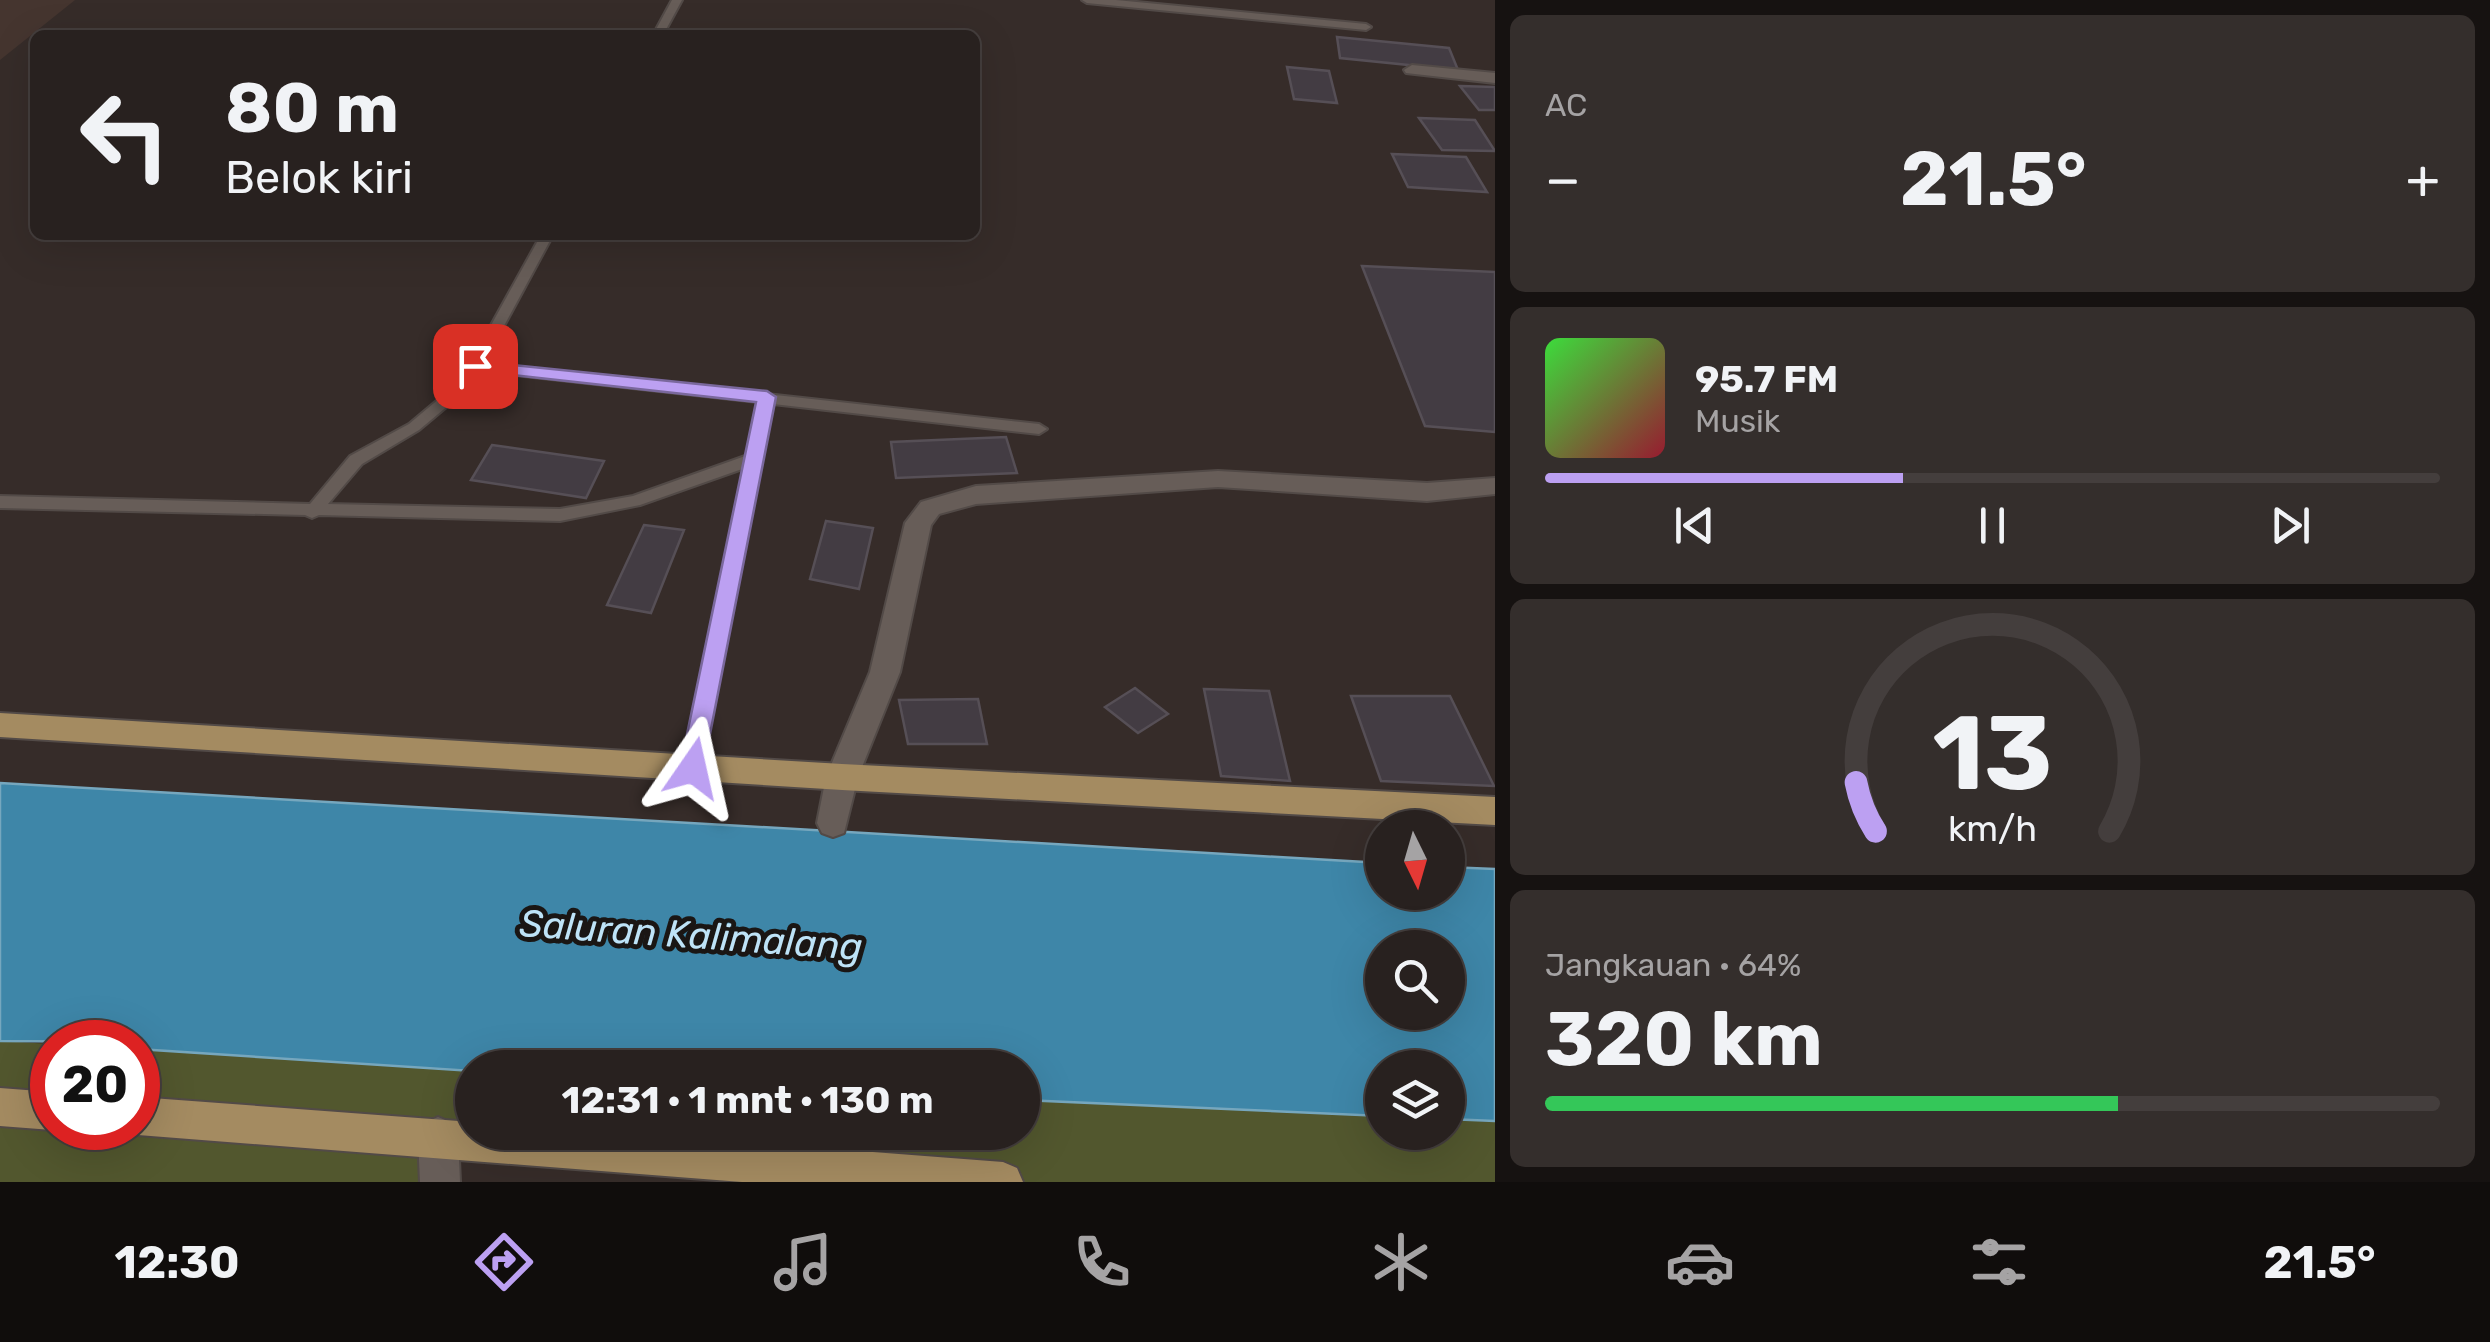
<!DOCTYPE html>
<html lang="id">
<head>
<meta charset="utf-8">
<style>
	:root { --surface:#28211f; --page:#342e2c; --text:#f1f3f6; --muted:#a5a3a4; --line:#443e3d; --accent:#bca0f2 }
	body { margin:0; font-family:Rubik,sans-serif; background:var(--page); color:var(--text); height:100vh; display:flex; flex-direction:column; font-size:38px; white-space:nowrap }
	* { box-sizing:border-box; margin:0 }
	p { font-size:32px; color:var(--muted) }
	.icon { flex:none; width:55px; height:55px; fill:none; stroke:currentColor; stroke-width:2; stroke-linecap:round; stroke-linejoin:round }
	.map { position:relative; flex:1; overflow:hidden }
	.side { display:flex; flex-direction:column; gap:15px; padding:15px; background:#161211; width:995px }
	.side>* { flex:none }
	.top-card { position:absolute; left:30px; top:30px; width:950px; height:210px; border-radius:15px; box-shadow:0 10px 40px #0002,0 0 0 2px var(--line); background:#28211f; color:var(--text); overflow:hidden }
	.needle { width:65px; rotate:175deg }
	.buttons { position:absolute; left:1365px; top:810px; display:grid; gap:20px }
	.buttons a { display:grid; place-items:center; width:100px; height:100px; border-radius:50%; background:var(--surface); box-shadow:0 10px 40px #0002,0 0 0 2px var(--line); font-size:50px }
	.speed { position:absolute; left:30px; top:1020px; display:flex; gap:20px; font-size:50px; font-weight:700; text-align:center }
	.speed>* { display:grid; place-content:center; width:130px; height:130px; border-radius:50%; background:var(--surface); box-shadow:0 10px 40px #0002,0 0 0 2px var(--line); line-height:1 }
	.speed .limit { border:15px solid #d22; background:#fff; color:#111 }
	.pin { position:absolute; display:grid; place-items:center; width:85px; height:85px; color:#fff; margin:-42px; border-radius:20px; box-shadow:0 5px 15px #0006 }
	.me { position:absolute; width:110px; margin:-55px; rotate:11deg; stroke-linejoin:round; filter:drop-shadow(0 0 8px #0008) }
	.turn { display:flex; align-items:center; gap:35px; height:210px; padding:0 30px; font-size:45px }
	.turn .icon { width:130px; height:130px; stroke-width:2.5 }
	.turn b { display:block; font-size:70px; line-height:85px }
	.big { font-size:75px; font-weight:700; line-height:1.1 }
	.side .tile { flex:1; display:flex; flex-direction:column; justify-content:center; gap:15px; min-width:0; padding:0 35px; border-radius:15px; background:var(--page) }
	.side .dial { align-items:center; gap:0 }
	.dial svg { height:260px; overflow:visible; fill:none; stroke:var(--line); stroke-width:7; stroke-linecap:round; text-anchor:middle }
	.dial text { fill:var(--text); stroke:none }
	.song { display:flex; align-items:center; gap:30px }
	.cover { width:120px; height:120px; border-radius:15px; background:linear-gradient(135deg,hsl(120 70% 55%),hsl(350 70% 35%)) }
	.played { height:10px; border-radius:5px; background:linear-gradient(90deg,var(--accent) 40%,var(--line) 40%) }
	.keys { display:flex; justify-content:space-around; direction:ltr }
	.heat { display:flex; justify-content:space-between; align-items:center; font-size:55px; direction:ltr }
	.charge { height:15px; border-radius:8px; background:linear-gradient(90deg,#34c759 64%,var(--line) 0) }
	.trip { position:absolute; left:455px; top:1050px; width:585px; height:100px; border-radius:50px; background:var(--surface); box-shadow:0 10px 40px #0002,0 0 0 2px var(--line); font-weight:700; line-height:100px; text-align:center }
	.tab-bar { display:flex; height:160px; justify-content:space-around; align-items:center; background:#100d0c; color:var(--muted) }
	.tab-bar .icon { width:70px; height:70px }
	.tab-bar .active { color:var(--accent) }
	.tab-bar b { font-size:45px; color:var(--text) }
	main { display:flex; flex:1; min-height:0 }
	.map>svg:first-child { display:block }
</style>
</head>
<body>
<main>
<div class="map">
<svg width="1495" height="1182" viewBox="0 0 1495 1182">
	<rect width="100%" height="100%" fill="#362c29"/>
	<path fill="#45352f" d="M0,0h75l-75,60z"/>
	<path fill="#52572e" d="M0,1041l52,3v84h86v-79l334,22v61h550l1,-32 359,16v16h66v-13l47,3v60h-683l-373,-45 1,45h-440z"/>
	<path fill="#3e86a8" stroke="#76a7be" stroke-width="2.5" fill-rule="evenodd" d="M0,783l1382,80v29h66v-25l47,2v252l-47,-2v-51h-66v48l-359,-16 -1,-32h-550v3l-334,-22v-7l-138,-1zM1382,948h66v64h-66z"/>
	<path fill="#433c43" stroke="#564f56" stroke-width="2.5" d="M1337,37l112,11 9,22 -118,-12z
		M1287,67l42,4 8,32 -43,-4z
		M1460,86l35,1v23h-16z
		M1419,118l56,2 20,31 -53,-1z
		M1392,154l74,3 21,35 -79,-5z
		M1362,266l133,6v160l-70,-6z
		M1006,437l11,36 -121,5 -5,-36z
		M492,445l112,16 -18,37 -115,-18z
		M826,521l47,7 -14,61 -49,-10z
		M644,525l40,5 -33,83 -44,-8z
		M1135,688l33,26 -30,19 -33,-26z
		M1204,689l65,2 21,90 -69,-5z
		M1351,696h99l44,90 -113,-5z
		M978,699l9,45h-79l-9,-44z"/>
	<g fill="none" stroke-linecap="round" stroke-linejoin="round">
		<g stroke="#524a47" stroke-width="4">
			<path id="service" d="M672,0h10l-19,35h-10z
				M1082,0h34l250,24 5,3 -5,3 -279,-27z
				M541,235h12l-69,128 555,61 8,5 -8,5 -266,-30 -73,370 -7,2 -7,-2 -3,-6 62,-300 -105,37 -80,16 -241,-6 -7,3 -7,-3 -305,-7v-12l310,8 40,-48 59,-32 37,-31 23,-28zM479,371l279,31 -10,53 -115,41 -73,13 -232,-5 34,-40 57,-34 37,-31z"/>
		</g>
		<g stroke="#524a47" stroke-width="4">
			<path id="minor" d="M1412,65l83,8v10l-89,-10 -2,-3z
				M1218,471l209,12 68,-5v16l-68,7 -209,-14 -242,17 -37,10 -8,11 -31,147 -42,105 -14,56 -11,4 -11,-4 -5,-10 9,-46 44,-105 35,-149 16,-21 55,-16z
				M438,1117l14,6 6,14 2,45h-40l-2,-45 6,-14z
				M794,1132h40l-2,50h-40z"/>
		</g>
		<g stroke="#524a47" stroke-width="4">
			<path id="primary" d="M0,713l842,51 653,33v28l-653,-35 -842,-53z
				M0,1088l52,4v36h7l-7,2 -52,-4z
				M138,1097l334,25v10h142l389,30 14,6 6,14h-281l-604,-47 -15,-7h15z"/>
		</g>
		<use href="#service" fill="#675d58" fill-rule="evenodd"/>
		<use href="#minor" fill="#675d58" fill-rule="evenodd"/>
		<use href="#primary" fill="#a48b61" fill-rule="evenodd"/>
	</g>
	<path fill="#bca0f2" stroke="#7a689d" stroke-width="2.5" d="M475,361l292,30 9,6 -74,378 -9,3 -9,-3 -4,-7 76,-366 -288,-32v-8z"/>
	<g text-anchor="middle" stroke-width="10" stroke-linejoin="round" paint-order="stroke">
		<g font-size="38" font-style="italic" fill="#bee3f7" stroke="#1a1614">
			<text transform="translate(691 935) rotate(4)" y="13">Saluran Kalimalang</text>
		</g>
	</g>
</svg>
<div class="buttons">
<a><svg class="needle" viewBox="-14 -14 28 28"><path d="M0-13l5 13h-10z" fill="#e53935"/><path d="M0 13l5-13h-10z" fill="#a5a3a4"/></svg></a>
<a><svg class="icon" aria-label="search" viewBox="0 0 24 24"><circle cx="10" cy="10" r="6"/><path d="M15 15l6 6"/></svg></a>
<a><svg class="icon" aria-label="layers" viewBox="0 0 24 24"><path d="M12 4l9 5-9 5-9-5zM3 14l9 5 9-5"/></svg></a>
</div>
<div class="speed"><div class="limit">20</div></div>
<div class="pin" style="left:475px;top:366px;background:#d93025"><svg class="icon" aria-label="arrive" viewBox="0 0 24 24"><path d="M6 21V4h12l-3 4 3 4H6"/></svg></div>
<svg class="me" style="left:693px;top:768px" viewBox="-20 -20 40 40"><path d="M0-17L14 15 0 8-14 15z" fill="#bca0f2" stroke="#fff" stroke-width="4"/></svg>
<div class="trip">12:31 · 1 mnt · 130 m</div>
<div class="top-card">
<div class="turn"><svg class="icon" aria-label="left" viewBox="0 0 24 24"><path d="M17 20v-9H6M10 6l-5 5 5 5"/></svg><div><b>80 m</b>Belok kiri</div></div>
</div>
</div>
<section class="side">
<div class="tile"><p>AC</p>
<div class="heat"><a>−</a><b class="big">21.5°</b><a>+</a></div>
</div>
<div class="tile">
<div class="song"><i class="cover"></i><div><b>95.7 FM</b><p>Musik</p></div></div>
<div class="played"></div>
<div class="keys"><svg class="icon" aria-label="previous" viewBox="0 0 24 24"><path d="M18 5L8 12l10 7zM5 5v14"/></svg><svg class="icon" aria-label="pause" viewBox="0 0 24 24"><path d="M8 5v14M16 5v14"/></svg><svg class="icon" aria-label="next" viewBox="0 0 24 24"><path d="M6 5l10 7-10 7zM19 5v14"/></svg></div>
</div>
<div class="tile dial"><svg viewBox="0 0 100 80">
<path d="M14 69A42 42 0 1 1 86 69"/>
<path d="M14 69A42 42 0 0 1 8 54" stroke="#bca0f2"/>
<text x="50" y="56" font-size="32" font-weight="700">13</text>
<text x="50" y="72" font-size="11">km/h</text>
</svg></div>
<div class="tile"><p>Jangkauan · 64%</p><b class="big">320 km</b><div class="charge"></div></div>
</section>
</main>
<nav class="tab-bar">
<b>12:30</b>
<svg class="icon active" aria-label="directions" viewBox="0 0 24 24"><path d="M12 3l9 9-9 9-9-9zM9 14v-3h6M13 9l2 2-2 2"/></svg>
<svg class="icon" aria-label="music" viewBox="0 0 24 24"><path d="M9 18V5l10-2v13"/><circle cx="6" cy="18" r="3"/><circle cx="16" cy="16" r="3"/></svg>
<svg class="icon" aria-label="phone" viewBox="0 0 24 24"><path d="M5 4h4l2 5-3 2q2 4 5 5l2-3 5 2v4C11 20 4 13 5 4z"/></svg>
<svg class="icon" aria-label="climate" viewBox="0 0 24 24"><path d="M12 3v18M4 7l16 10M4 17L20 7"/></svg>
<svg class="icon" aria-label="car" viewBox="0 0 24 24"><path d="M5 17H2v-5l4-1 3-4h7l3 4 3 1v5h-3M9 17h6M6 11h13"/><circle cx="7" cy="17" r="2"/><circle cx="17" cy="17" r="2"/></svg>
<svg class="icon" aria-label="filters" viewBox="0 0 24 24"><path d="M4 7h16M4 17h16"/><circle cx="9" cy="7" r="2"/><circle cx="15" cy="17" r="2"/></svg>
<b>21.5°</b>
</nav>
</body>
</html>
